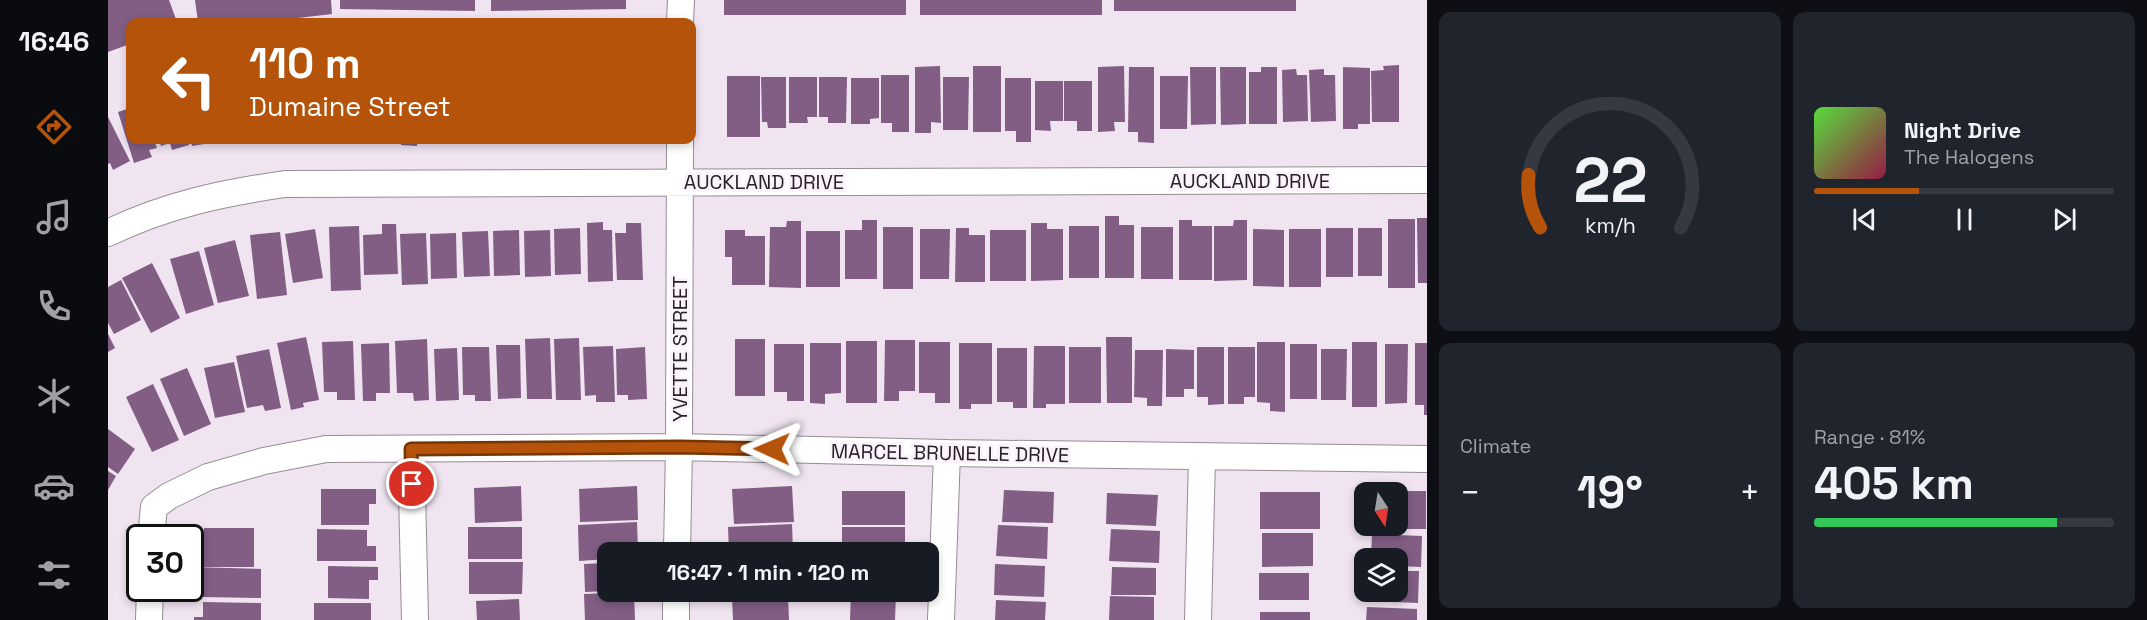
<!DOCTYPE html>
<html lang="en">
<head>
<meta charset="utf-8">
<style>
	:root { --surface:#171b24; --page:#20242c; --text:#f1f3f6; --muted:#9ea1a6; --line:#363941; --accent:#b45309 }
	body { margin:0; font-family:"Space Grotesk",sans-serif; background:var(--page); color:var(--text); height:100vh; display:flex; flex-direction:column; font-size:22px; white-space:nowrap }
	* { box-sizing:border-box; margin:0 }
	p { font-size:20px; color:var(--muted) }
	.icon { flex:none; width:33px; height:33px; fill:none; stroke:currentColor; stroke-width:2; stroke-linecap:round; stroke-linejoin:round }
	.map { position:relative; flex:1; overflow:hidden }
	.details { display:flex; flex-direction:column; gap:12px; padding:12px; background:#0d0f14; width:720px }
	.details>* { flex:none }
	.top-card { position:absolute; left:18px; top:18px; width:570px; height:126px; border-radius:12px; box-shadow:0 3px 9px #0003; background:#b45309; color:#fff; overflow:hidden }
	.needle { width:39px; rotate:168deg }
	.fabs { position:absolute; left:1246px; top:482px; display:grid; gap:12px }
	.fabs a { display:grid; place-items:center; width:54px; height:54px; border-radius:12px; background:var(--surface); box-shadow:0 3px 9px #0003; font-size:30px }
	.speed { position:absolute; left:18px; top:524px; display:flex; gap:12px; font-size:30px; font-weight:700; text-align:center }
	.speed>* { display:grid; place-content:center; width:78px; height:78px; border-radius:50%; background:var(--surface); box-shadow:0 3px 9px #0003; line-height:1 }
	.speed .limit { border:3px solid #111; border-radius:9px; background:#fff; color:#111 }
	.pin { position:absolute; display:grid; place-items:center; width:51px; height:51px; color:#fff; margin:-26px; border:3px solid #fff; border-radius:50%; box-shadow:0 2px 6px #0007 }
	.me { position:absolute; width:66px; margin:-33px; rotate:271deg; stroke-linejoin:round; filter:drop-shadow(0 0 4px #0008) }
	.turn { display:flex; align-items:center; gap:21px; height:126px; padding:0 24px; font-size:27px }
	.turn .icon { width:78px; height:78px; stroke-width:2.5 }
	.turn b { display:block; font-size:42px; line-height:51px }
	.big { font-size:45px; font-weight:800; line-height:1.1 }
	.details .tile { flex:1; display:flex; flex-direction:column; justify-content:center; gap:9px; min-width:0; padding:0 21px; border-radius:12px; background:var(--page) }
	.details .dial { align-items:center; gap:0 }
	.dial svg { height:156px; overflow:visible; fill:none; stroke:var(--line); stroke-width:7; stroke-linecap:round; text-anchor:middle }
	.dial text { fill:var(--text); stroke:none }
	.song { display:flex; align-items:center; gap:18px }
	.cover { width:72px; height:72px; border-radius:9px; background:linear-gradient(135deg,hsl(110 70% 55%),hsl(340 70% 35%)) }
	.played { height:6px; border-radius:3px; background:linear-gradient(90deg,var(--accent) 35%,var(--line) 35%) }
	.keys { display:flex; justify-content:space-around; direction:ltr }
	.heat { display:flex; justify-content:space-between; align-items:center; font-size:33px; direction:ltr }
	.charge { height:9px; border-radius:4px; background:linear-gradient(90deg,#34c759 81%,var(--line) 0) }
	.details .tiles { flex:1; display:grid; gap:12px; grid-template-columns:repeat(2,1fr) }
	.trip { position:absolute; left:489px; top:542px; width:342px; height:60px; border-radius:12px; background:var(--surface); box-shadow:0 3px 9px #0003; font-weight:800; line-height:60px; text-align:center }
	main { display:flex; flex:1; min-height:0 }
	.tabs { display:flex; flex-direction:column; width:108px; justify-content:space-around; align-items:center; background:#090b0e; color:var(--muted) }
	.tabs .icon { width:42px; height:42px }
	.tabs .selected { color:var(--accent) }
	.tabs b { font-size:27px; color:var(--text) }
	.map>svg:first-child { display:block }
</style>
</head>
<body>
<main>
<nav class="tabs">
<b>16:46</b>
<svg class="icon selected" aria-label="directions" viewBox="0 0 24 24"><path d="M12 3l9 9-9 9-9-9zM9 14v-3h6M13 9l2 2-2 2"/></svg>
<svg class="icon" aria-label="music" viewBox="0 0 24 24"><path d="M9 18V5l10-2v13"/><circle cx="6" cy="18" r="3"/><circle cx="16" cy="16" r="3"/></svg>
<svg class="icon" aria-label="phone" viewBox="0 0 24 24"><path d="M5 4h4l2 5-3 2q2 4 5 5l2-3 5 2v4C11 20 4 13 5 4z"/></svg>
<svg class="icon" aria-label="climate" viewBox="0 0 24 24"><path d="M12 3v18M4 7l16 10M4 17L20 7"/></svg>
<svg class="icon" aria-label="car" viewBox="0 0 24 24"><path d="M5 17H2v-5l4-1 3-4h7l3 4 3 1v5h-3M9 17h6M6 11h13"/><circle cx="7" cy="17" r="2"/><circle cx="17" cy="17" r="2"/></svg>
<svg class="icon" aria-label="filters" viewBox="0 0 24 24"><path d="M4 7h16M4 17h16"/><circle cx="9" cy="7" r="2"/><circle cx="15" cy="17" r="2"/></svg>
</nav>
<div class="map">
<svg width="1319" height="620" viewBox="0 0 1319 620">
	<rect width="100%" height="100%" fill="#efe4f0"/>
	<path fill="#825e85" d="M0,0h61l8,22h-47v22l-22,8z
		M87,0h136l1,14 -68,8h-66z
		M232,0h135v11l-135,-2z
		M383,0h135v9l-135,2z
		M616,0h182v15h-182z
		M812,0h182v15h-182z
		M1006,0h182v11h-182z
		M1291,65v57h-27l-1,-51 13,-1 -1,-4z
		M832,66l1,57 -10,-1v11h-16v-66z
		M865,66h28v66h-28z
		M1016,66l1,56h-11l1,9 -17,1v-65z
		M1021,67h25v76l-16,-1v-10h-10z
		M1082,67h26v57l-25,1z
		M1112,67h26v57l-25,1z
		M1153,67h16v57h-28v-52h12z
		M1235,67l27,1v56h-12v5h-15z
		M1188,69l1,6h10l1,46 -25,1 -1,-52z
		M1216,69v6h11l1,46 -25,1 -2,-52z
		M773,75h28v57h-17v-9h-11z
		M619,76h33v61h-33z
		M1052,76h28l-1,53h-27z
		M653,77h25v51h-18l-1,-6h-5z
		M681,77h28v40h-10l1,6h-19z
		M711,77h28l-1,46h-18v-6h-9z
		M835,77h26l-1,53h-25z
		M743,78h28v40l-9,1v5h-19z
		M897,78h26v64h-15v-11h-11z
		M927,81h28v40h-13l1,10 -16,-1z
		M956,81h28v50h-15v-10h-13z
		M22,108v32h24l3,8 -8,2 3,7 -18,6 -16,-51z
		M0,117l22,44 -17,9 -3,-7 -2,1z
		M51,140h29l1,5 -17,5 -2,-7 -9,3z
		M83,140h47v1l-16,2v-2l-30,5z
		M219,140h19v3h-19z
		M266,140h20v3h-20z
		M293,140h16v6l-16,-1z
		M997,216h14v9h15v53h-29z
		M1309,218h10v65h-9z
		M1280,219h27v69h-27z
		M754,220h15v59h-32v-49h17z
		M1071,220h13v6h20v54h-33z
		M1126,220h13v60l-33,1v-55h19z
		M679,221h14v67l-32,-1 1,-60h16z
		M495,222v8h9l1,51 -25,1 -1,-59z
		M518,223h15l2,57h-26l-2,-47h11z
		M923,223h16v6h16v51l-32,1z
		M274,224h14l2,50 -34,1 -1,-40 19,-1z
		M251,226l2,64 -30,1 -2,-64z
		M961,226h30v52h-30z
		M775,227h30v62h-30z
		M1033,227h32v52h-32z
		M472,228l1,46 -26,1 -1,-46z
		M848,228h13v7h16v47h-30z
		M1218,228h27v49h-27z
		M1250,228h24v48h-24z
		M207,229l8,49 -30,5 -8,-49z
		M812,229h30l-1,50h-29z
		M1145,229l31,1v57l-31,-1z
		M1181,229h32v58h-32z
		M411,230l1,45 -26,1 -1,-45z
		M442,230l1,46 -26,1 -1,-46z
		M617,230h20v6h20v49h-33v-28h-7z
		M882,230h36v51h-36z
		M380,231l2,45 -26,1 -2,-45z
		M698,231h34v56h-34z
		M172,232l7,63 -30,4 -7,-64z
		M318,233l2,51 -26,1 -2,-51z
		M348,233l1,45 -26,1 -1,-45z
		M127,240l14,56 -31,7 -14,-55z
		M91,251l15,54 -28,9 -16,-55z
		M44,263l28,55 -29,15 -29,-55z
		M13,280l20,40 -27,14 -6,-11v-36z
		M0,334l7,14 -7,4z
		M198,337l13,63 -16,3 1,4 -13,3 -14,-67z
		M998,337h26v66h-25z
		M442,338l2,61h-25l-2,-60z
		M471,338l2,62h-25l-2,-61z
		M319,339l2,61 -15,1 -1,-8h-16l-2,-52z
		M627,339h30v57h-30z
		M777,340h30v51h-16v10h-15z
		M245,341l2,59h-18v-8h-13l-2,-50z
		M738,341h31v62h-31z
		M811,342h31v61h-15v-10h-16z
		M1149,342h28v70l-15,-1v-8l-13,-1z
		M1244,342h25v65h-25z
		M281,343l1,50h-14v8h-13l-2,-57z
		M702,343h31v50l-16,1v10l-15,-1z
		M851,343h33v61h-21v5h-12z
		M1307,343h12v72h-3v-10h-9z
		M666,344h30v57h-17v-9h-13z
		M1182,344h27v55h-27z
		M1277,344h23l-1,59 -22,1z
		M388,345h24l1,53 -23,1z
		M505,346l2,56h-19v-7l-11,1 -2,-49z
		M926,346h31v58h-19v4h-13z
		M354,347h27l2,54h-16v-6h-12z
		M537,347l2,52 -19,1v-5h-11l-1,-46z
		M961,347h32v56h-32z
		M1089,347h27v57l-16,1v-8h-11z
		M1120,347h27v50h-11v7h-16z
		M349,348l2,52 -23,1 -2,-52z
		M889,348h30v60h-14v-6h-16z
		M161,349l12,59 -16,3 -2,-6 -16,3 -11,-52z
		M1058,349l28,1v39h-10v8h-18z
		M1213,349h26l-1,51h-25z
		M1027,350h28l-1,56h-15v-8l-13,-1z
		M126,362l11,50 -30,6 -11,-50z
		M79,368l24,56 -27,12 -24,-57z
		M45,384l26,56 -27,12 -26,-55z
		M0,429l27,20 -17,25 -10,-7z
		M0,471l8,5 -8,14z
		M413,486l1,35 -47,2 -1,-35z
		M529,486l1,34 -58,2 -1,-33z
		M684,486l2,36 -60,2 -2,-35z
		M213,489h55v15h-7v21h-48z
		M896,490l50,2 -1,31 -51,-1z
		M734,491h63v34h-63z
		M1290,491h28v38h-56v-4h28z
		M1152,492h60v37h-60z
		M999,493l51,2 -2,31 -50,-2z
		M529,522l1,30h-30v7l-29,2 -1,-36z
		M684,524l1,28h-64l-1,-25z
		M890,525l50,2 -1,32 -51,-3z
		M360,527h54v32h-54z
		M734,527h63v25h-63z
		M96,528h50v39h-51z
		M209,529l50,1v16h9v15h-59z
		M1003,529l49,2 -1,32 -50,-2z
		M1154,533h51v33l-51,1z
		M1264,534l50,2 -1,31 -23,-1v-8h-27z
		M361,562h54l-1,32h-53z
		M500,563v28l-23,1 -1,-28z
		M887,564l50,2 -1,31 -50,-2z
		M220,566l50,1v13h-9v19l-41,-1z
		M82,567l71,2v29l-58,-1v-15h-13z
		M1004,567l44,1v27h-45z
		M1290,571h21l-1,32 -50,-2v-10h30z
		M1151,573h50v27h-50z
		M619,591h65v2l-65,3z
		M526,592l1,28h-50l-1,-26z
		M743,592l45,2 -1,26h-45z
		M680,596l1,24h-56l-1,-22z
		M1002,596l44,1v23h-45z
		M411,599l1,21h-43l-1,-19z
		M888,600l50,2 -1,18h-50z
		M95,602l58,1v17h-67v-3h9z
		M206,603h57v17h-57z
		M1259,607l50,2v11h-51z
		M1152,612h50v8h-50z"/>
	<g fill="none" stroke-linecap="round" stroke-linejoin="round">
		<g stroke="#958c96" stroke-width="28">
			<path id="street" d="M572,22l1,-22
				M0,233c58,-28 114,-40 177,-49l1142,-4
				M303,449l4,171
				M43,537l3,-30 15,-11 39,-19 56,-16 62,-12 353,-2 268,6 480,6
				M569,552l2,-105 1,-307
				M41,620l1,-32
				M568,620v-29
				M833,620l6,-167
				M1090,620l4,-163"/>
		</g>
		<use href="#street" stroke="#fff" stroke-width="26"/>
	</g>
	<g fill="none" stroke-linecap="round" stroke-linejoin="round">
		<g stroke="#753606" stroke-width="15">
			<path id="route" d="M304,484l-1,-35 269,-2 92,2"/>
		</g>
		<use href="#route" stroke="#b45309" stroke-width="10"/>
	</g>
	<g text-anchor="middle" stroke-width="6" stroke-linejoin="round" paint-order="stroke">
		<g font-size="20" fill="#262226" stroke="#fcf2fd">
			<text x="1142" y="188">AUCKLAND DRIVE</text>
			<text x="656" y="189">AUCKLAND DRIVE</text>
			<text transform="translate(572 349) rotate(-90)" y="7">YVETTE STREET</text>
			<text transform="translate(842 453) rotate(1)" y="7">MARCEL BRUNELLE DRIVE</text>
		</g>
	</g>
</svg>
<div class="fabs">
<a><svg class="needle" viewBox="-14 -14 28 28"><path d="M0-13l5 13h-10z" fill="#e53935"/><path d="M0 13l5-13h-10z" fill="#9ea1a6"/></svg></a>
<a><svg class="icon" aria-label="layers" viewBox="0 0 24 24"><path d="M12 4l9 5-9 5-9-5zM3 14l9 5 9-5"/></svg></a>
</div>
<div class="speed"><div class="limit">30</div></div>
<div class="pin" style="left:304px;top:484px;background:#d93025"><svg class="icon" aria-label="arrive" viewBox="0 0 24 24"><path d="M6 21V4h12l-3 4 3 4H6"/></svg></div>
<svg class="me" style="left:664px;top:449px" viewBox="-20 -20 40 40"><path d="M0-17L14 15 0 8-14 15z" fill="#b45309" stroke="#fff" stroke-width="4"/></svg>
<div class="trip">16:47 · 1 min · 120 m</div>
<div class="top-card">
<div class="turn"><svg class="icon" aria-label="left" viewBox="0 0 24 24"><path d="M17 20v-9H6M10 6l-5 5 5 5"/></svg><div><b>110 m</b>Dumaine Street</div></div>
</div>
</div>
<section class="details">
<div class="tiles">
<div class="tile dial"><svg viewBox="0 0 100 80">
<path d="M14 69A42 42 0 1 1 86 69"/>
<path d="M14 69A42 42 0 0 1 8 42" stroke="#b45309"/>
<text x="50" y="56" font-size="32" font-weight="700">22</text>
<text x="50" y="72" font-size="11">km/h</text>
</svg></div>
<div class="tile">
<div class="song"><i class="cover"></i><div><b>Night Drive</b><p>The Halogens</p></div></div>
<div class="played"></div>
<div class="keys"><svg class="icon" aria-label="previous" viewBox="0 0 24 24"><path d="M18 5L8 12l10 7zM5 5v14"/></svg><svg class="icon" aria-label="pause" viewBox="0 0 24 24"><path d="M8 5v14M16 5v14"/></svg><svg class="icon" aria-label="next" viewBox="0 0 24 24"><path d="M6 5l10 7-10 7zM19 5v14"/></svg></div>
</div>
<div class="tile"><p>Climate</p>
<div class="heat"><a>−</a><b class="big">19°</b><a>+</a></div>
</div>
<div class="tile"><p>Range · 81%</p><b class="big">405 km</b><div class="charge"></div></div>
</div>
</section>
</main>
</body>
</html>
